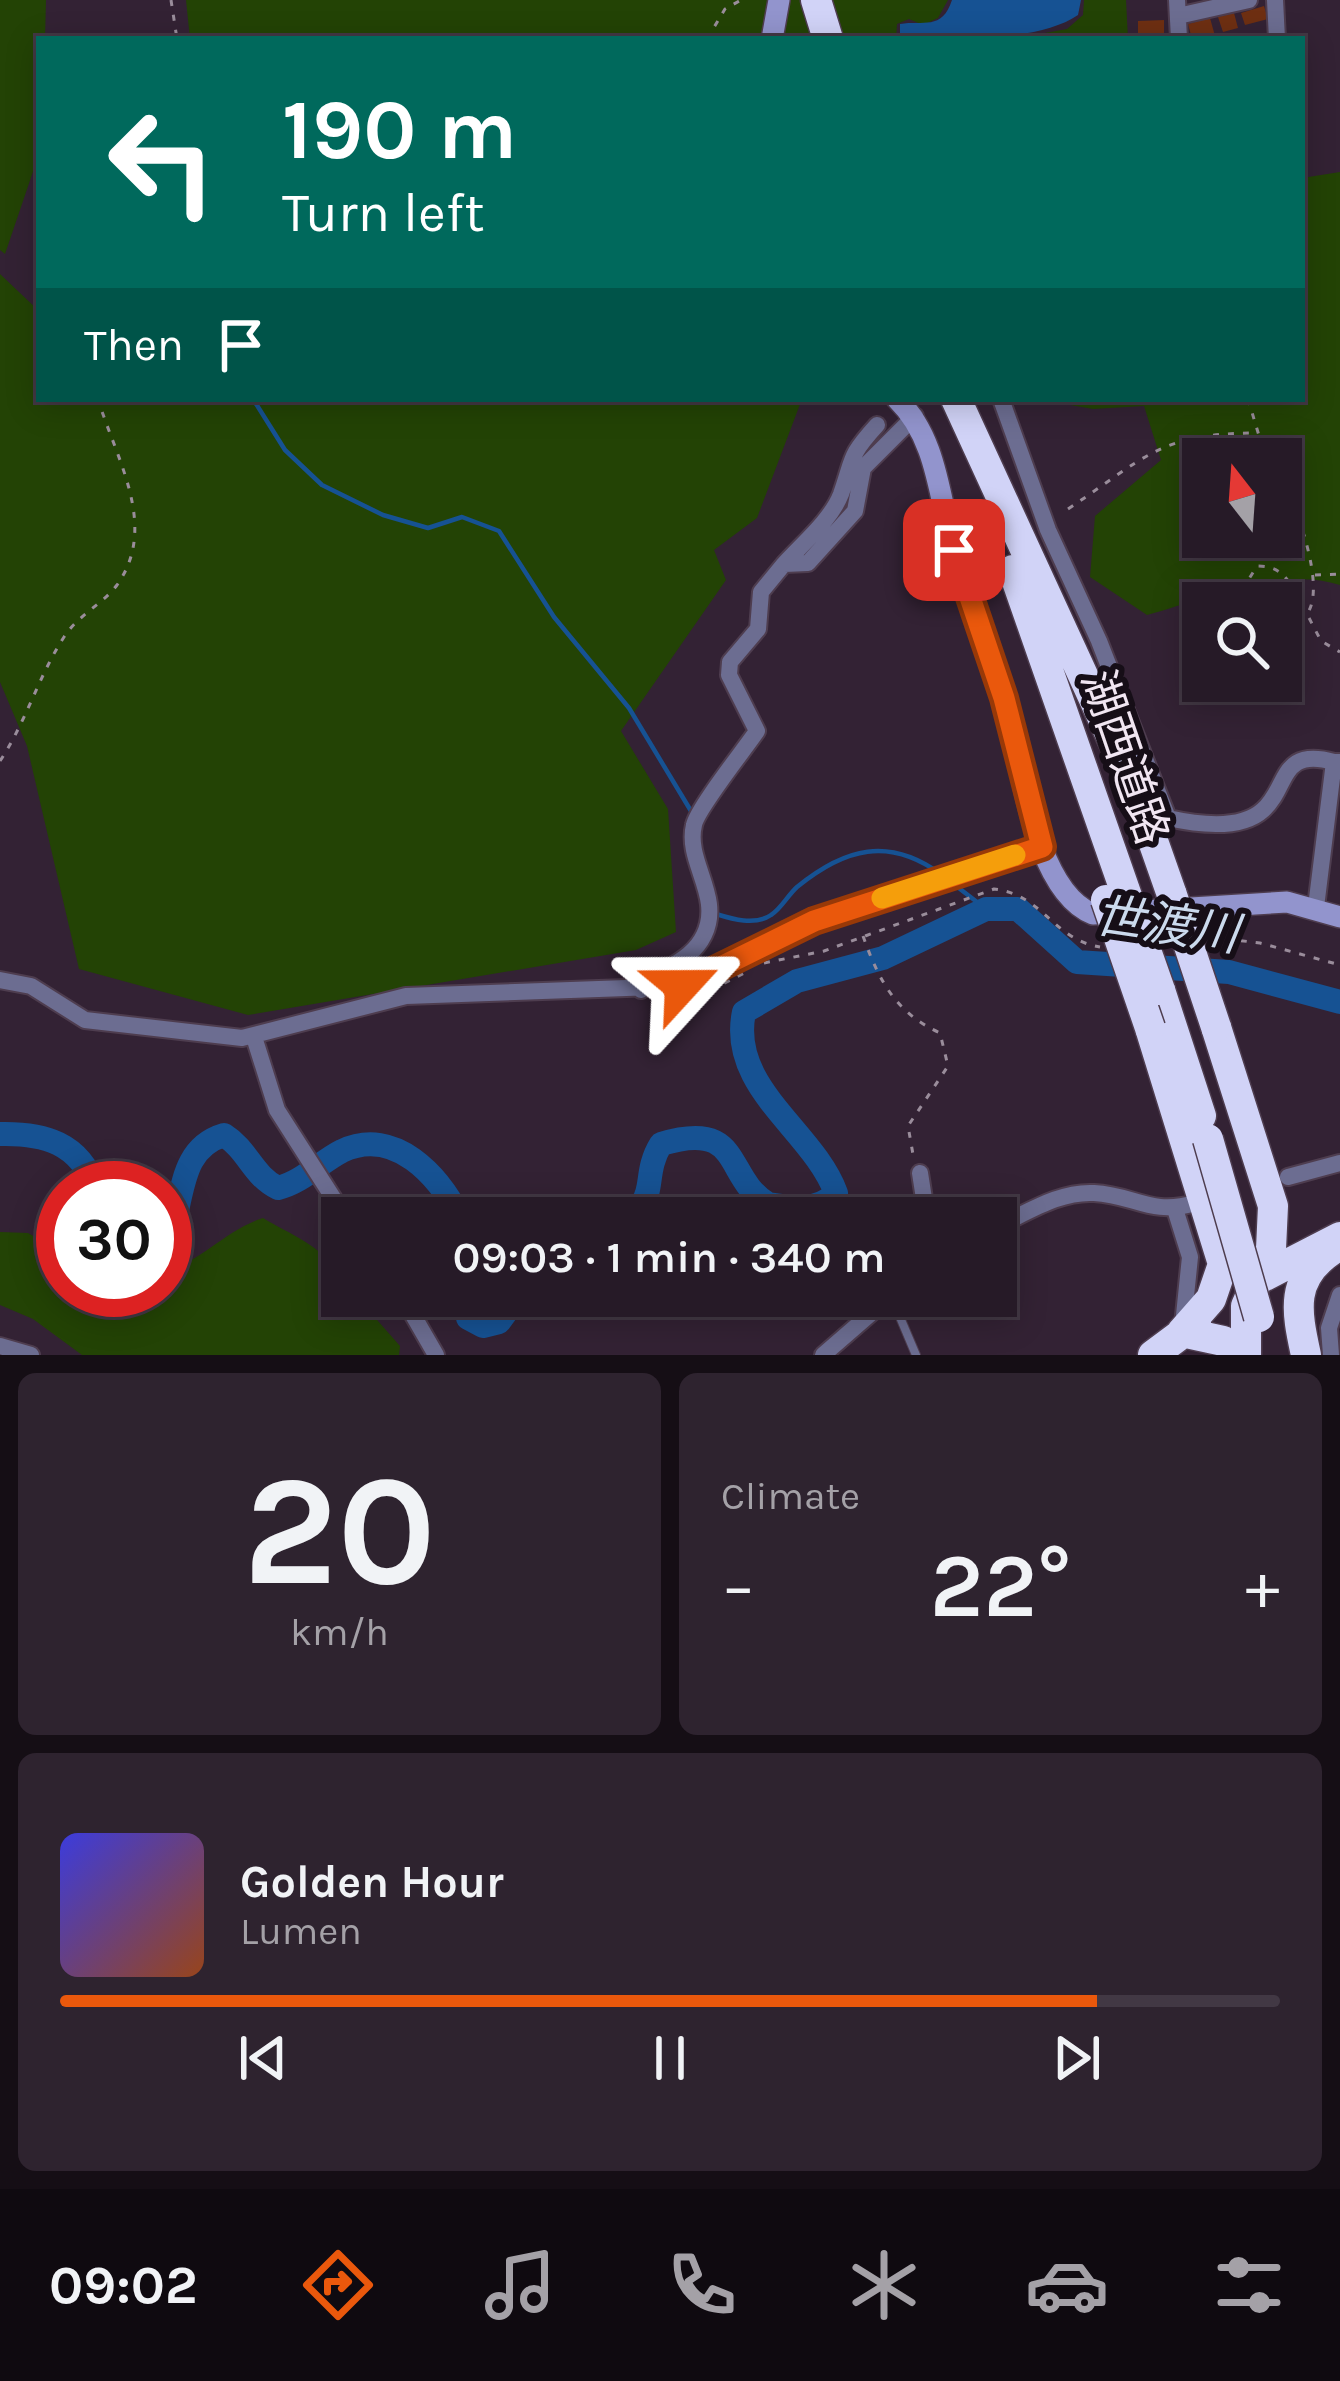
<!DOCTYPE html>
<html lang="en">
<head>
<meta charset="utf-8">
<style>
	:root { --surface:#261a27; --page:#2e232f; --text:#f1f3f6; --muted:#a4a1a7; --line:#423844; --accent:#ea580c }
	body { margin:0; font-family:Karla,"Noto Sans JP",sans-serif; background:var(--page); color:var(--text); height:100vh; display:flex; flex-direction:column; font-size:45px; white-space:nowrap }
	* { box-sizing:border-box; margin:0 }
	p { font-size:39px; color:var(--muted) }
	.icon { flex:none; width:66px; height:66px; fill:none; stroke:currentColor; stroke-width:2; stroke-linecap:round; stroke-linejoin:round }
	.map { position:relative; height:1355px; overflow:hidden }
	.drawer { display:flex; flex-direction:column; gap:18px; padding:18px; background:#150e15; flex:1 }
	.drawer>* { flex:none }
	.banner { position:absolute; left:36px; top:36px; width:1269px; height:366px; border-radius:0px; box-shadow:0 6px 30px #0003,0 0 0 3px var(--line); background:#00695c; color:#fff; overflow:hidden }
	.needle { width:78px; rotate:343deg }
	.tools { position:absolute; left:1182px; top:438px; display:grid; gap:24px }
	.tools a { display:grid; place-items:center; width:120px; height:120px; border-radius:0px; background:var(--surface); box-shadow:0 6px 30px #0003,0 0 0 3px var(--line); font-size:60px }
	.speed { position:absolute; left:36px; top:1161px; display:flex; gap:24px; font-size:60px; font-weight:700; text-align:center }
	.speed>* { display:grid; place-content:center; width:156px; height:156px; border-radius:50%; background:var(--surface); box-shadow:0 6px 30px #0003,0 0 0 3px var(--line); line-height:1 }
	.speed .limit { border:18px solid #d22; background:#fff; color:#111 }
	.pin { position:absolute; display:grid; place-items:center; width:102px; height:102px; color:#fff; margin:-51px; border-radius:24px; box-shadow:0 6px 18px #0006 }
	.me { position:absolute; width:132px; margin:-66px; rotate:66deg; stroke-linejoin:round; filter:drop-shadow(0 0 9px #0008) }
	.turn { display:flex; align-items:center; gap:42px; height:252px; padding:0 48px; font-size:54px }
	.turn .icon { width:156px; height:156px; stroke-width:2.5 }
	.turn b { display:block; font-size:84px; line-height:102px }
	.then { display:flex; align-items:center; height:114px; padding:0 48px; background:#0003; gap:24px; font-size:45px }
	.big { font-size:90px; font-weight:600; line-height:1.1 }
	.drawer .tile { flex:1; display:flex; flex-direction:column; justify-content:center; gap:18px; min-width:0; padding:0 42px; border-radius:18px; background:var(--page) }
	.drawer .dial { align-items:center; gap:0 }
	.dial b { font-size:156px; line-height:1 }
	.song { display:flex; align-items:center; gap:36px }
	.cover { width:144px; height:144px; border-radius:18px; background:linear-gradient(135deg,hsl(240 70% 55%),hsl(20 70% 35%)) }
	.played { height:12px; border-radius:6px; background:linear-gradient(90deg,var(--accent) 85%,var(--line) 85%) }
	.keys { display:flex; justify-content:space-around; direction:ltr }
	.heat { display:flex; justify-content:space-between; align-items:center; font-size:66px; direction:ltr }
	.drawer .tiles { flex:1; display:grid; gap:18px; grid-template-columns:1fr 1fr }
	.tile:last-child { grid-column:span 2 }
	.trip { position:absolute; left:321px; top:1197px; width:696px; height:120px; border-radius:0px; background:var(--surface); box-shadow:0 6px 30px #0003,0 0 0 3px var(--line); font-weight:600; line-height:120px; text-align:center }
	.menu { display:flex; height:192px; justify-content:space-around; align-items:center; background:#0f0a10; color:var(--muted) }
	.menu .icon { width:84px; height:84px }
	.menu .on { color:var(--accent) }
	.menu b { font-size:54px; color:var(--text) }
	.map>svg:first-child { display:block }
</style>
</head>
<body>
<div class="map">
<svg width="1340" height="1355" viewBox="0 0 1340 1355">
	<rect width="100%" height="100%" fill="#332234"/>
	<path fill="#234305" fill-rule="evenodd" d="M0,0h46l-1,39h-6v115l-34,100 -5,-4z
		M186,0h762l-10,18 -15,7 -14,-6 -12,5 -1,15h-706z
		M1084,0h42l2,39h-116l55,-10 16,-14z
		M1340,172v413c-59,-19 -135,14 -193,30l-57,-38 5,-61 66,-56 -17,-54 -51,3 -57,-10h266v-221zM1203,459h78v78h-78z
		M0,274l39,37v88h763l-45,119 -43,32 12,30 -105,151 47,78 8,123 -40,18 -388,65 -169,-46 -52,-223 -27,-64z
		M263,1218c33,20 79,35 79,78h14l44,50 -1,9h-317l-49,-36 -33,-14v-73l28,1 35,20v37h102v-18c38,-12 61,-42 98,-54z"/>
	<path fill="#165293" d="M952,0h129l-3,15c-41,28 -128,24 -178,24v-15c23,-4 42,7 52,-24z"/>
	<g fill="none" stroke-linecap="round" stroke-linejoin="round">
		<path stroke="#165293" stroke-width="4.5" d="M253,399l32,51 37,35 61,30 45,13 34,-11 37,14 55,86 75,91 65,108
			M951,882l35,27
			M716,914c16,5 39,12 55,1 10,-6 17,-20 26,-28 48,-39 92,-51 145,-12"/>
		<path stroke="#165293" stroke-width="24" d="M0,1134c44,-1 80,9 95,54
			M610,1218c56,-12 28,-37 51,-74 83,-25 62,33 107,60 24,4 50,8 68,-11 -23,-63 -108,-105 -92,-181l53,-31 86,-23 103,-49h32l59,53 152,10 111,30
			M165,1247c21,-40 9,-97 59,-112 24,15 29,41 54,53 25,-6 42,-26 64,-37 53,-25 97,25 118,67
			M465,1296l3,22 15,8 16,-4 19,-26"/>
	</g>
	<path fill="#6e2f12" d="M1264,6l4,13 -23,6 -4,-12z
		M1234,13l4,15 -15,4 -5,-15z
		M1210,18l5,18 -23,3 -4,-15z
		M1164,20v14h-26v-13z"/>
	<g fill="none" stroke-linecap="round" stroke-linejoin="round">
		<g stroke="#4e3d4f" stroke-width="10">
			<path id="lane" d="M891,1296l25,59"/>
		</g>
		<g stroke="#4e3d4f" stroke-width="20">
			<path id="street" d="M1177,0l2,39
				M1275,0l2,39
				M1178,16l71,-16
				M1001,399l47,131 51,111 69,177c27,6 72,13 95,-8 26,-23 16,-63 71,-48
				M784,564c19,-21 47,-44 57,-70 13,-37 7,-37 36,-69
				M1316,907l18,-145h6
				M0,980l31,6 54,34 157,18 164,-42 276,-10 132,-65 228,-74
				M641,990c18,-23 49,-26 63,-55 19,-39 -19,-73 -10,-110 3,-16 50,-75 63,-94l-28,-56 1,-13 28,-33 3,-37 23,-28 24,-1 47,-52 8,-43 52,-52
				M254,1037l23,73 69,108
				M920,1173l7,45
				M1288,1177l52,-14
				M1175,1209l15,48 -7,68
				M996,1227c31,-14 63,-36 98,-34 41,2 56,23 101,10
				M402,1296l34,59
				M0,1346l31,9
				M823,1355l68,-59
				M1331,1355l-2,-27 11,-33"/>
		</g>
		<g stroke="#4e3d4f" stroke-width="24">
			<path id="secondary" d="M772,39l7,-39
				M897,399c41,40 42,100 57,153 15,50 37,98 51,148 16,58 28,190 88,214l194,-12 53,15"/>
		</g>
		<g stroke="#4e3d4f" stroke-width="33">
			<path id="highway" d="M816,0l12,39
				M956,399l177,385 39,111
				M1013,570l115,329
				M1160,990l41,126
				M1216,1027l57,179 -2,43 -25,57v49
				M1150,1028l73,236 -12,35 -29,33
				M1255,1281l85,-44
				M1182,1332l41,9 15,14
				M1153,1355l43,-32
				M1306,1355c-10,-45 -16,-77 26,-105"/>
		</g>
		<path stroke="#9a8d9b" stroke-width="3" stroke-dasharray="6 9" stroke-linecap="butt" d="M171,0l6,39
			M707,39l18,-30 16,-9
			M1248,399l18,60
			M1281,475c14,29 46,111 26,139l14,27 19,11
			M1068,509c77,-51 91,-76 189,-76
			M1315,575l25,-1
			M1234,603l23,-37c33,0 33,24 49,46
			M0,761c26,-39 39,-86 64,-124 14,-22 39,-33 53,-52 42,-59 -1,-126 -19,-186
			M863,936c16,45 33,77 77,97l8,33 -40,60 6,34
			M1211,937l49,6 80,22
			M764,963l60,-12 170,-62c50,6 58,50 106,58
			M711,990l39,-20"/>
		<use href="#lane" stroke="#6c6d91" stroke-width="8"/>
		<use href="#street" stroke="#6c6d91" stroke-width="16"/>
		<use href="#secondary" stroke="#9294cd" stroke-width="21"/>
		<use href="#highway" stroke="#d1d3f7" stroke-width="30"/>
		<g stroke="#4e3d4f" stroke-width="33" stroke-linecap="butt">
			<path id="highway-bridge" d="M1172,895l44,132
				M1128,899l32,91
				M1106,900l44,128
				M1208,1139l51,178"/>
		</g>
		<use href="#highway-bridge" stroke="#d1d3f7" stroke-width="30"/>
	</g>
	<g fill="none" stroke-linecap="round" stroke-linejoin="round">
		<g stroke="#983908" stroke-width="30">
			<path id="route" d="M682,986l132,-65 228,-74 -38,-149 -50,-148"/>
		</g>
		<use href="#route" stroke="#ea580c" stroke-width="21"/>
		<path stroke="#f59e0b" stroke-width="21" d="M882,898l133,-43"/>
	</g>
	<g text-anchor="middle" stroke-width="12" stroke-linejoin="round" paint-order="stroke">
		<g font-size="45" fill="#f1e6f2" stroke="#160e17">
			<text transform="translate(1126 757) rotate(71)" y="16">湖西道路</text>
		</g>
		<g font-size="48" font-style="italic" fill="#cbdaed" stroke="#160e17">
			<text transform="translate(1167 924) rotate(8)" y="17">世渡川</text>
		</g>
	</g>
</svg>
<div class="tools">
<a><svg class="needle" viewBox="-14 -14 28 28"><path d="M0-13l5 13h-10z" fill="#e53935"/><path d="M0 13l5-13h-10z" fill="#a4a1a7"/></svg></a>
<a><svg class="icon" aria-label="search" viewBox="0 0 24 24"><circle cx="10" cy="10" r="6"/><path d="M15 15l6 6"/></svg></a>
</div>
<div class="speed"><div class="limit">30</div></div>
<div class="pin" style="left:954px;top:550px;background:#d93025"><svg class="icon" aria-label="arrive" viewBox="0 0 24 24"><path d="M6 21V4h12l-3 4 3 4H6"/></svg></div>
<svg class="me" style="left:682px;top:986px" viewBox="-20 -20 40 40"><path d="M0-17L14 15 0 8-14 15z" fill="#ea580c" stroke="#fff" stroke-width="4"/></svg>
<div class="trip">09:03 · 1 min · 340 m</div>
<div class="banner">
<div class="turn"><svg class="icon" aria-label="left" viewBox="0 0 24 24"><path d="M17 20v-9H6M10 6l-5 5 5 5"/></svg><div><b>190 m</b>Turn left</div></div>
<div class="then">Then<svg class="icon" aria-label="arrive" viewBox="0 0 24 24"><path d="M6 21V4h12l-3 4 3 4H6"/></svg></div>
</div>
</div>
<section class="drawer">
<div class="tiles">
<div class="tile dial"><b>20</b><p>km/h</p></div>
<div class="tile"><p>Climate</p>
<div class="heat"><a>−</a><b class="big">22°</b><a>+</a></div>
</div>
<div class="tile">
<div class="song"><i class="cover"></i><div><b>Golden Hour</b><p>Lumen</p></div></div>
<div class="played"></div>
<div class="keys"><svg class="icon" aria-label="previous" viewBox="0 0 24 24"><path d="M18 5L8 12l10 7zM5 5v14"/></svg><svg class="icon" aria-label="pause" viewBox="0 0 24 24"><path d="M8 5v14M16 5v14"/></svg><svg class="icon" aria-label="next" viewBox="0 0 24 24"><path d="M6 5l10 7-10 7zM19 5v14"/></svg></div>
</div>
</div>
</section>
<nav class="menu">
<b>09:02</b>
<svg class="icon on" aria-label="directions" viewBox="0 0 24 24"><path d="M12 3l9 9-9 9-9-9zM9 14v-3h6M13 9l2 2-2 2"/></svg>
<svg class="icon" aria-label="music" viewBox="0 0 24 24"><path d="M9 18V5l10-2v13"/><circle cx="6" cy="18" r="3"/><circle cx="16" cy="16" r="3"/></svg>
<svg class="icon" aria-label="phone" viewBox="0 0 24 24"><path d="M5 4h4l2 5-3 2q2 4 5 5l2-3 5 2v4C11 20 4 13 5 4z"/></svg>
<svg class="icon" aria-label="climate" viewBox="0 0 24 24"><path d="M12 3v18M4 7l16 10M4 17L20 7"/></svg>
<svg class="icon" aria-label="car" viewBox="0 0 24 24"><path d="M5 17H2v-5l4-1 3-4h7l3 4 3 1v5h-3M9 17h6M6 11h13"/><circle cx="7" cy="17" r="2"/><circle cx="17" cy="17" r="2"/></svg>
<svg class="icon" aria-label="filters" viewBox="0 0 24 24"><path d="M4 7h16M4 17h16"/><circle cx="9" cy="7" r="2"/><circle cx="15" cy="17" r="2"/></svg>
</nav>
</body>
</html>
